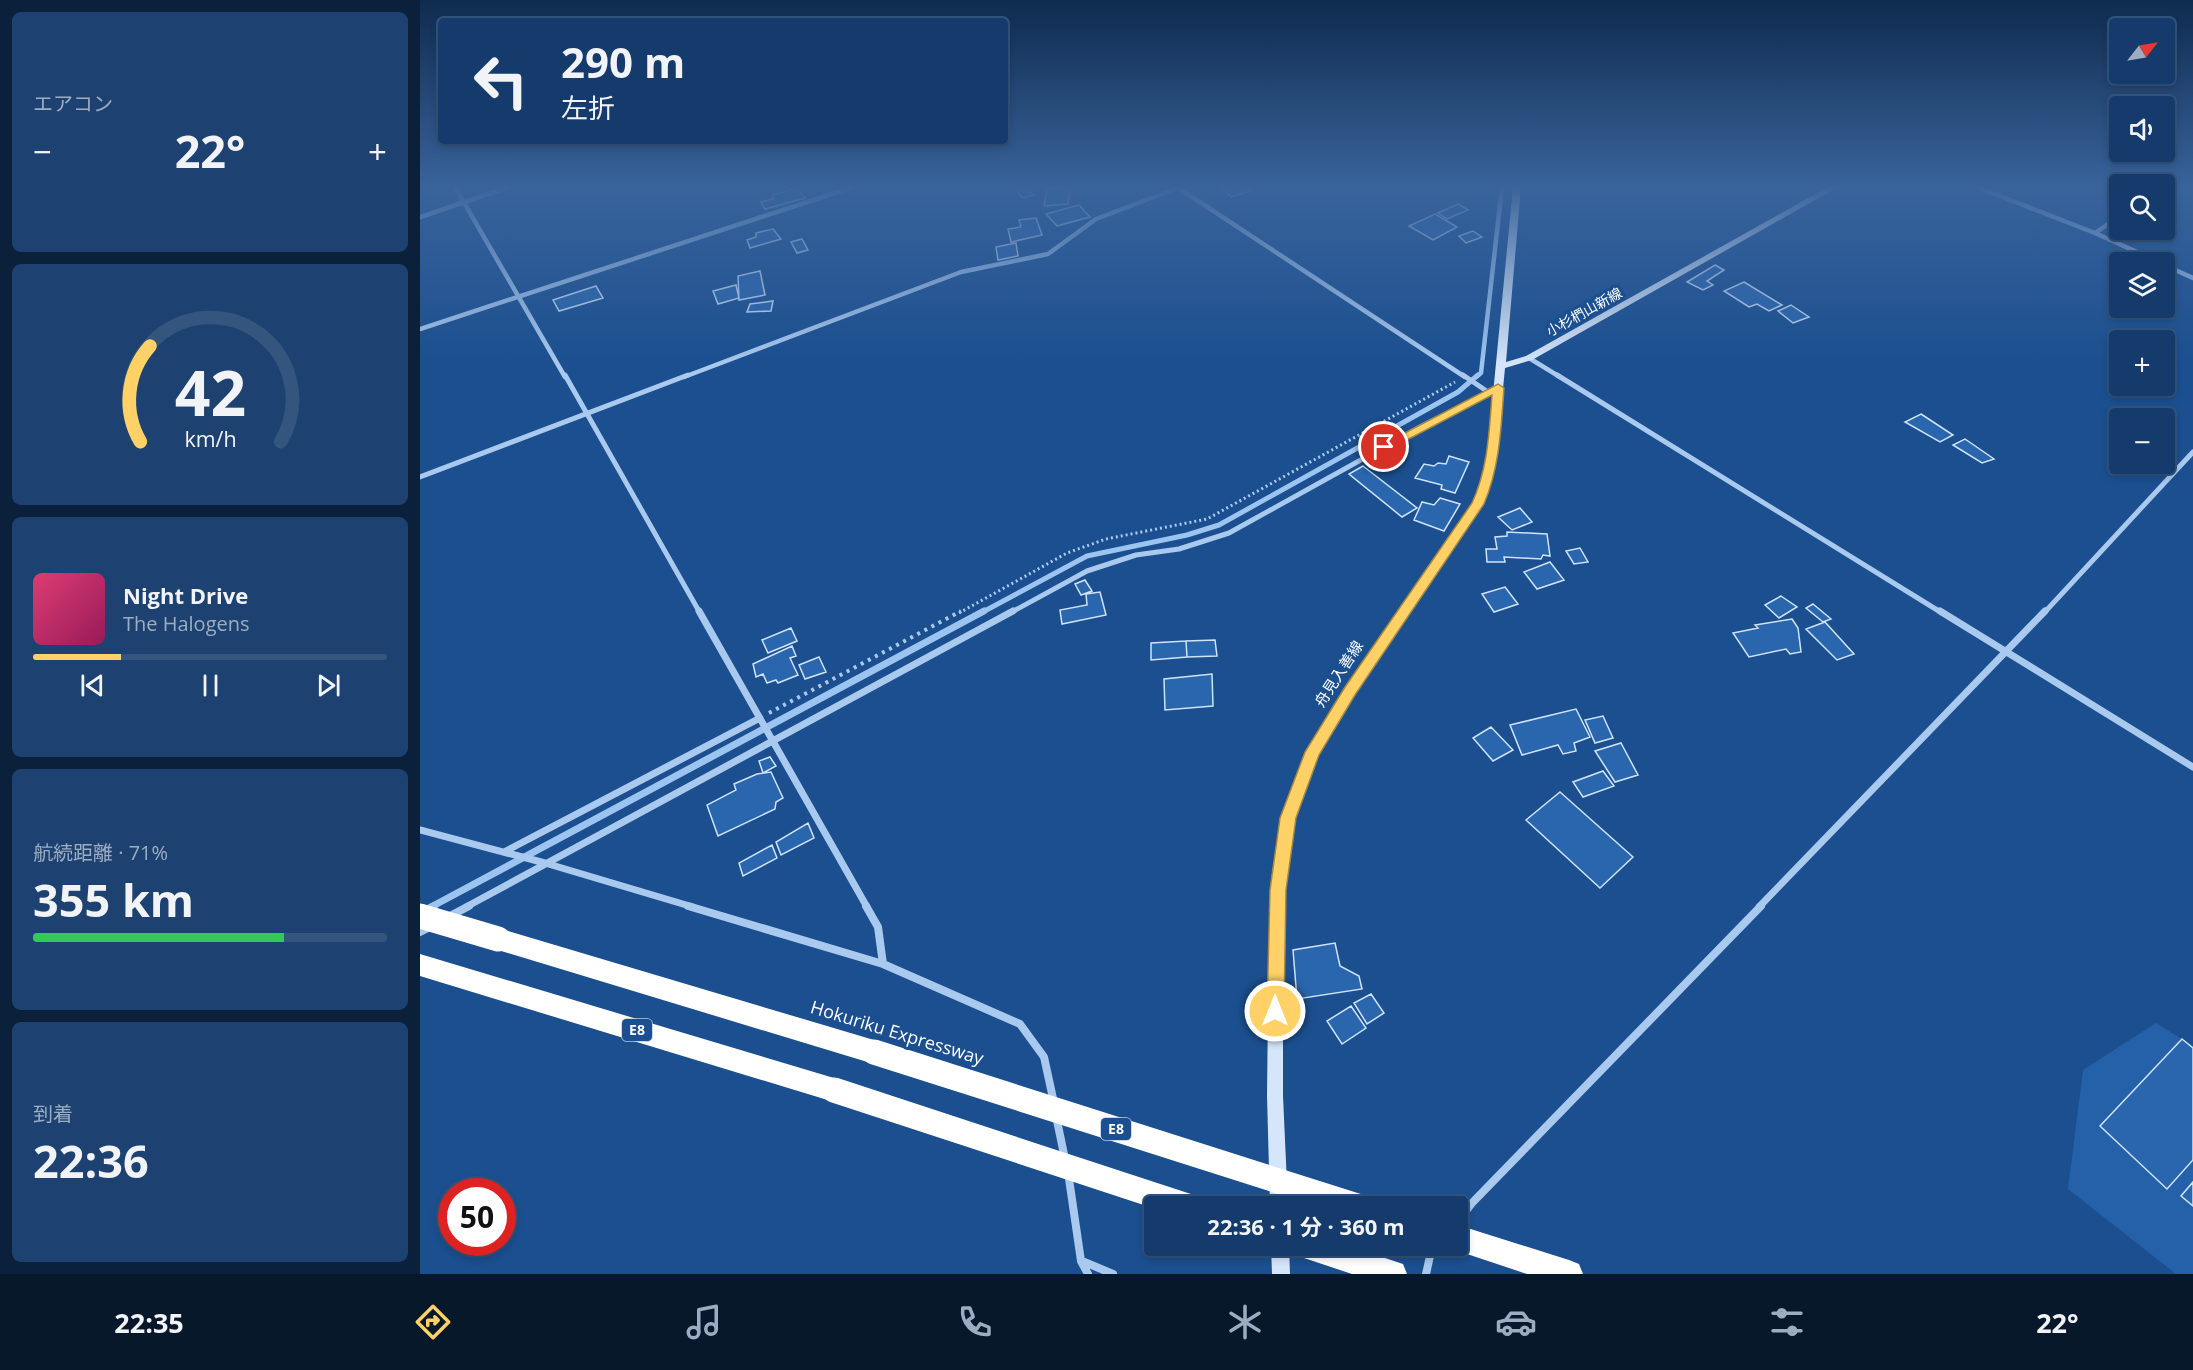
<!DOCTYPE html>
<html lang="ja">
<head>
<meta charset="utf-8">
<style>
	:root { --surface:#143b6b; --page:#1d4271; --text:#f1f3f6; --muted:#9dadc1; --line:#33557e; --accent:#ffd166 }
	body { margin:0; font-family:"Open Sans","Noto Sans JP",sans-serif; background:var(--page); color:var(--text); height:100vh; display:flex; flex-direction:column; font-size:22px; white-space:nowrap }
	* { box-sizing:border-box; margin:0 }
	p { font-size:20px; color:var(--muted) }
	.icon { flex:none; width:33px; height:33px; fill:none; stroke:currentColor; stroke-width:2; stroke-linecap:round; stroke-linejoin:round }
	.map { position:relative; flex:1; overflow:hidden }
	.details { display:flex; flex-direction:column; gap:12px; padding:12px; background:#0b203b; width:420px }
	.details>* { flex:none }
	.hud { position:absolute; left:18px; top:18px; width:570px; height:126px; border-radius:6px; box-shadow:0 3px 9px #0003,0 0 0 2px var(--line); background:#143b6b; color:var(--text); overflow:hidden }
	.needle { width:39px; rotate:59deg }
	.tools { position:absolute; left:1689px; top:18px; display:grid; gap:12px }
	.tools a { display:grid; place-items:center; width:66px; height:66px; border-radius:6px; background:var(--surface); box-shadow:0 3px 9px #0003,0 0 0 2px var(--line); font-size:30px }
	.speed { position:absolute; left:18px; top:1178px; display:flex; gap:12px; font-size:30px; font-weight:700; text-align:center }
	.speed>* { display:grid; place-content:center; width:78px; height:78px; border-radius:50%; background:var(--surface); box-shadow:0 3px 9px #0003,0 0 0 2px var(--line); line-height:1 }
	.speed .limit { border:9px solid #d22; background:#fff; color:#111 }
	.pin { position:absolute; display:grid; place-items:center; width:51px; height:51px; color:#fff; margin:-26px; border:3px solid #fff; border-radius:50%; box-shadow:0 2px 6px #0007 }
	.me { position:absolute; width:66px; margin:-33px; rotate:0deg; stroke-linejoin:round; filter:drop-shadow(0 0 4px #0008) }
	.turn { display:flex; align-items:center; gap:21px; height:126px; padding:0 24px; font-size:27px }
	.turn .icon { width:78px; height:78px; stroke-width:2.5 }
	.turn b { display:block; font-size:42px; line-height:51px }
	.big { font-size:45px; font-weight:700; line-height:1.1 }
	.details .widget { flex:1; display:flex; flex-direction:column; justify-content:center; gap:9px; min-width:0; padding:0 21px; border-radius:9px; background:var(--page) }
	.details .dial { align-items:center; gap:0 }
	.dial svg { height:156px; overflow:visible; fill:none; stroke:var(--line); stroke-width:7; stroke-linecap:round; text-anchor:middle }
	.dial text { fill:var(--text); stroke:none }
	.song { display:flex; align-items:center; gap:18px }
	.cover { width:72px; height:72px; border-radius:9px; background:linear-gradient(135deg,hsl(340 70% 55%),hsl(330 70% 35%)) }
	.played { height:6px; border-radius:3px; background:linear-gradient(90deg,var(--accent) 25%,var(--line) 25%) }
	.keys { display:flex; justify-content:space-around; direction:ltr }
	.heat { display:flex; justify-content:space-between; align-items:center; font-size:33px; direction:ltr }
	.charge { height:9px; border-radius:4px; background:linear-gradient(90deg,#34c759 71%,var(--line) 0) }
	.trip { position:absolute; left:724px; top:1196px; width:324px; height:60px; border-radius:6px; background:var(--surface); box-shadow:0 3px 9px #0003,0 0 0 2px var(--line); font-weight:700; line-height:60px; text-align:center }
	.tabs { display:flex; height:96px; justify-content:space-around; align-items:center; background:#08182b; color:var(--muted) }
	.tabs .icon { width:42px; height:42px }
	.tabs .selected { color:var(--accent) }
	.tabs b { font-size:27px; color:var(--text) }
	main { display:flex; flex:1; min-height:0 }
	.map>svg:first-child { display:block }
</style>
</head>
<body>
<main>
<section class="details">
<div class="widget"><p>エアコン</p>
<div class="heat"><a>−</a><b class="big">22°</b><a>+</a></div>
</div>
<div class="widget dial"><svg viewBox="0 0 100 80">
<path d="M14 69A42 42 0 1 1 86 69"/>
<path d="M14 69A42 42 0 0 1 19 20" stroke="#ffd166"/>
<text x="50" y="56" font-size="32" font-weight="700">42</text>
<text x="50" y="72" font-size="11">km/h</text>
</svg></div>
<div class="widget">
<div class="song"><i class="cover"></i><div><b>Night Drive</b><p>The Halogens</p></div></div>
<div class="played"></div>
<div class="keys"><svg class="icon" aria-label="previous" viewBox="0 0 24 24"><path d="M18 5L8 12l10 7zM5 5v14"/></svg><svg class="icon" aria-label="pause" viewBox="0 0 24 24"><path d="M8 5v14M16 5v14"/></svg><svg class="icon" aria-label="next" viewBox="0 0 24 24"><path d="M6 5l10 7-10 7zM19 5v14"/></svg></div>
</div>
<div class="widget"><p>航続距離 · 71%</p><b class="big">355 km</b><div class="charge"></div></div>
<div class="widget"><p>到着</p><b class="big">22:36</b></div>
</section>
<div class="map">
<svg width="1773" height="1274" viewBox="0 0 1773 1274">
	<rect width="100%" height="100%" fill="#1b4f8f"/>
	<path fill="#2461a8" d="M1736,1023l37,23v228h-17l-108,-85 15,-119z"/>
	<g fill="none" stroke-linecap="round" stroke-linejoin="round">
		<path stroke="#9cc4f0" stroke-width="4.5" d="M1056,377l5,-4 21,-186"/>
		<path stroke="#9cc4f0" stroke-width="5" d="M561,613l106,-57 100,-21 32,-10 239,-133 20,-17"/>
		<path stroke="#9cc4f0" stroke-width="7" d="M11,907l553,-296"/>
		<path stroke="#9cc4f0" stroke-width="8" d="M6,910l8,-4"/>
	</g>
	<path fill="#2a66ad" stroke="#cfe3fa" stroke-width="1.5" d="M799,187h29l4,3 -20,7z
		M377,188l8,10 -40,11 -4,-7 12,-3 -1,-4z
		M607,188l6,7 -11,3 -5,-7z
		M650,188l-2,16 -24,2 3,-17z
		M1038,204l10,6 -21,9 -9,-6z
		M659,205l11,12 -33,9 -11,-12z
		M1015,214l22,13 -24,13 -24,-14z
		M616,218l6,17 -31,7 -3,-13 13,-2 -2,-7z
		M353,229l8,10 -31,9 -3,-8 9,-3v-4z
		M1053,231l9,6 -16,6 -7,-7z
		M382,239l6,11 -11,3 -6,-11z
		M596,243l2,13 -20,4 -2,-13z
		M1295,265l9,5 -17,11 6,4 -10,5 -16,-8z
		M340,271l5,24 -26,5 -1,-24z
		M1324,282l38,23 -13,6 -12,-7 -8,3 -25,-16z
		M316,285l3,13 -21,6 -5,-13z
		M176,286l7,12 -44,13 -6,-11z
		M353,301l-2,10 -24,1 3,-8z
		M1371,305l18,12 -16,6 -15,-12z
		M1501,414l32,21 -13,7 -35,-20z
		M1545,439l29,20 -12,4 -29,-18z
		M1029,456l20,6 -14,31 -14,-4 1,-4 -27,-7 9,-14 10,2 4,-3 8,1z
		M943,466l54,42 -15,9 -53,-43z
		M1020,498l20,6 -16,27 -30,-11 8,-18 12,3z
		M1100,508l12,14 -20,8 -14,-13z
		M1087,532l40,2 3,22 -7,-1 -2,4 -37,-2 1,5h-18l-1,-13h11l-2,-12 12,-1z
		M1160,548l8,14 -14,2 -8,-13z
		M1130,562l14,18 -27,9 -13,-17z
		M665,580l7,11 -11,4 -6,-11z
		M1085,587l13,17 -24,8 -12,-18z
		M680,592l6,23 -44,9 -2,-14 27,-5 -1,-11z
		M1361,596l16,11 -18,11 -14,-13z
		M1393,604l18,15 -8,3 -17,-14z
		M1372,619l6,9 3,24 -11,2 -4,-5 -37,8 -16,-24 25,-5 -3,-3z
		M1405,622l29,32 -17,6 -31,-31z
		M371,628l6,13 -29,12 -6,-13z
		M795,640l2,16 -30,1 -1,-16z
		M766,641l1,16 -36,3v-17z
		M372,646l4,10 -6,2 8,17 -20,8 -2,-3 -9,3 -4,-9 -7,3 -3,-13z
		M399,657l7,15 -21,7 -6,-14z
		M792,674l1,32 -48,4 -1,-31z
		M1156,709l14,28 -16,6 2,8 -13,3 -5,-9 -36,10 -12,-30z
		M1183,716l10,22 -18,5 -10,-23z
		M1071,727l22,23 -20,11 -20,-23z
		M1201,743l17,32 -23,7 -20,-31z
		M350,757l6,9 -13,7 -4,-12z
		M1183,771l11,15 -31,11 -10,-15z
		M351,772l12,26 -7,4 -1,7 -57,27 -11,-31 29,-15 -2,-6 23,-10z
		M1140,792l73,65 -33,31 -74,-68z
		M388,823l6,15 -33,17 -5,-13z
		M352,845l5,13 -34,18 -4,-13z
		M915,943l5,23 19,10 3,13 -65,10 -4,-49z
		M951,994l13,19 -17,11 -13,-21z
		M931,1006l15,22 -24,16 -15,-23z
		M1762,1039l11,9v112l-26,29 -67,-63z
		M1773,1182v24l-12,-10z"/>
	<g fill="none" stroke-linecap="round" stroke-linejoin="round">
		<path stroke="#a9c9ee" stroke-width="3" stroke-dasharray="2 3" stroke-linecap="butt" d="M539,613l108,-60 39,-14 101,-20 248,-137"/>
		<path stroke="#a9c9ee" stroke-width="4" stroke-dasharray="3 5" stroke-linecap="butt" d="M349,713l192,-102"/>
		<path stroke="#a9c9ee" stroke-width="4.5" d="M35,187l110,190
			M757,187l288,190
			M1557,187l118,46 64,29
			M0,217l89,-30
			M1675,233l25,-17
			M1744,265l29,13
			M0,329l433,-142
			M1109,358l31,19
			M264,377l277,-105 87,-18 48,-35 84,-32"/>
		<path stroke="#a9c9ee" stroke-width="5" d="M145,375l135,238
			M1043,375l25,17
			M1137,375l385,238
			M0,477l268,-102
			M590,613l77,-42 49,-16 43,-6 50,-16 193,-107 76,-38
			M1624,613l149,-161"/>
		<path stroke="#a9c9ee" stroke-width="7" d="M279,611l168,296
			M1520,611l253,156
			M0,830l125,33 148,44
			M84,852l256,-134
			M46,907l547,-296
			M1339,907l286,-296"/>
		<path stroke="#a9c9ee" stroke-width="8" d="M268,906l195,58 137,60 24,33 10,46
			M446,906l12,21 5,37
			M30,916l19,-10
			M0,932l10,-5
			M636,1116l9,43
			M648,1172l13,89 7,13
			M1038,1221l14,-18 289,-297
			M662,1261l31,13
			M1006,1274l4,-18 9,-11"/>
		<path fill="#d6e6fa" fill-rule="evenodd" d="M1093,187h8l-15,175 20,-6 302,-169h10l-306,173 -27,8 -9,92 -13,44 -129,191 -36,59 -23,64 -9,55 -3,52v171l5,110h-18l-3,-110 2,-171 3,-52 9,-55 26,-70 39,-61 127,-184 10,-29 5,-28z
			M851,1245h18l1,29h-18z"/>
		<path fill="#fff" fill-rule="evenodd" d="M78,928l376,112 9,3 3,9 -3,9 -9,3 -376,-114 -8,-3 -3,-8 3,-8z
			M0,954l414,124 9,3 3,9 -3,9 -9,3 -414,-126z
			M1038,1225l111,35 10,4 4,10h-56l-69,-23 -11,-6h11z
			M871,1245h55l57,19 4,10h-55l-57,-19z"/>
		<path stroke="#fff" stroke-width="25" d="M0,916l78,23
			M454,1052l483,154
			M414,1090l353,116"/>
	</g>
	<linearGradient id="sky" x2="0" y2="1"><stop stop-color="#0f2b4f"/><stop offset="0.51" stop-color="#39639b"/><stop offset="1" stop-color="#39639b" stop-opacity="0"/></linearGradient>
	<rect width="1773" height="366" fill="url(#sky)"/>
	<path fill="#ffd166" stroke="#a68842" stroke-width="1.5" d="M1078,384l6,4c-3,40 -4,78 -20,116l-129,191 -36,60 -23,63 -10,72 -2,121 -2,6 -7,2 -6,-2 -2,-6 3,-121 10,-72 25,-66 40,-65 127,-184c16,-35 17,-70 20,-108l-104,55h-8l-2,-3z"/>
	<g text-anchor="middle" stroke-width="6" stroke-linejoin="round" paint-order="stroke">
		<g font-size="14" fill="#fff" stroke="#1b4f8f">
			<text transform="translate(1164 312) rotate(-29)" y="5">小杉椚山新線</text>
		</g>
		<g fill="#1b4f8f" stroke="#bbcadd" stroke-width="1.5">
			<rect x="202" y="1019" width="30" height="22" rx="4.5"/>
			<rect x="681" y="1118" width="30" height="22" rx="4.5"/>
		</g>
		<g font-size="14" font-weight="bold" fill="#fff">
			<text x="217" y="1035">E8</text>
			<text x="696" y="1134">E8</text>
		</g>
		<g font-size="15" fill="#fff" stroke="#1b4f8f">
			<text transform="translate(919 674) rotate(-57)" y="5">舟見入善線</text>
		</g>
		<g font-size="18" fill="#fff" stroke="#1b4f8f">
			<text transform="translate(477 1033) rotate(17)" y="6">Hokuriku Expressway</text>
		</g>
	</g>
</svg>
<div class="tools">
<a><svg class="needle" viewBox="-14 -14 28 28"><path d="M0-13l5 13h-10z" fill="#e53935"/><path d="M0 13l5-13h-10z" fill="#9dadc1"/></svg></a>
<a><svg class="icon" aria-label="sound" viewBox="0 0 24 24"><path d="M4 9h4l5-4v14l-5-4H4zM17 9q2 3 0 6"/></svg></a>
<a><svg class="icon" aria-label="search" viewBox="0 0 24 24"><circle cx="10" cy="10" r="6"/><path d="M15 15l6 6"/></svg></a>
<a><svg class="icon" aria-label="layers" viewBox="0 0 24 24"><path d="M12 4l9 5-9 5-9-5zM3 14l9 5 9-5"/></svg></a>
<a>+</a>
<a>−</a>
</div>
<div class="speed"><div class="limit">50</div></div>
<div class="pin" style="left:964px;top:447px;background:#d93025"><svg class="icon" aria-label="arrive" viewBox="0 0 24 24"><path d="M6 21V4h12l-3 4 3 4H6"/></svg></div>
<svg class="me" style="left:855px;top:1011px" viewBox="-20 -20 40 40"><circle r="17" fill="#ffd166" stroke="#fff" stroke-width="3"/><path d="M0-11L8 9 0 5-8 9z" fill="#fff"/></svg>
<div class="trip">22:36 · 1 分 · 360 m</div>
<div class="hud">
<div class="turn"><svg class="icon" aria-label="left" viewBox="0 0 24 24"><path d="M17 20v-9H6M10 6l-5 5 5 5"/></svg><div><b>290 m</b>左折</div></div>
</div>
</div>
</main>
<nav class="tabs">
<b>22:35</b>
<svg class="icon selected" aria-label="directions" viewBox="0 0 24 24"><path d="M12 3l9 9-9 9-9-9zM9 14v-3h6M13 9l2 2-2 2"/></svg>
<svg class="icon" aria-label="music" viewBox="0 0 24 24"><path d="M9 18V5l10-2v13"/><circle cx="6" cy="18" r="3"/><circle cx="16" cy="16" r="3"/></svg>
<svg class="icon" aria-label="phone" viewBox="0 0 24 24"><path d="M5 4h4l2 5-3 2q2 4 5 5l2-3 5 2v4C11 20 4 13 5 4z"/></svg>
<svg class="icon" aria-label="climate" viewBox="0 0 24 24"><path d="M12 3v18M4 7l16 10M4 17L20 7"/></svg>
<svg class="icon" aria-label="car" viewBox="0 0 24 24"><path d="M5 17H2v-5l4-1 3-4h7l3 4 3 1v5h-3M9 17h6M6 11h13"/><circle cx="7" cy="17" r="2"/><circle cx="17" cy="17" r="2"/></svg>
<svg class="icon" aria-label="filters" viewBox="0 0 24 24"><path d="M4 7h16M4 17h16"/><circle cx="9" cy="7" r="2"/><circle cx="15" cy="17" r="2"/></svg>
<b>22°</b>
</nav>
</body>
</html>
